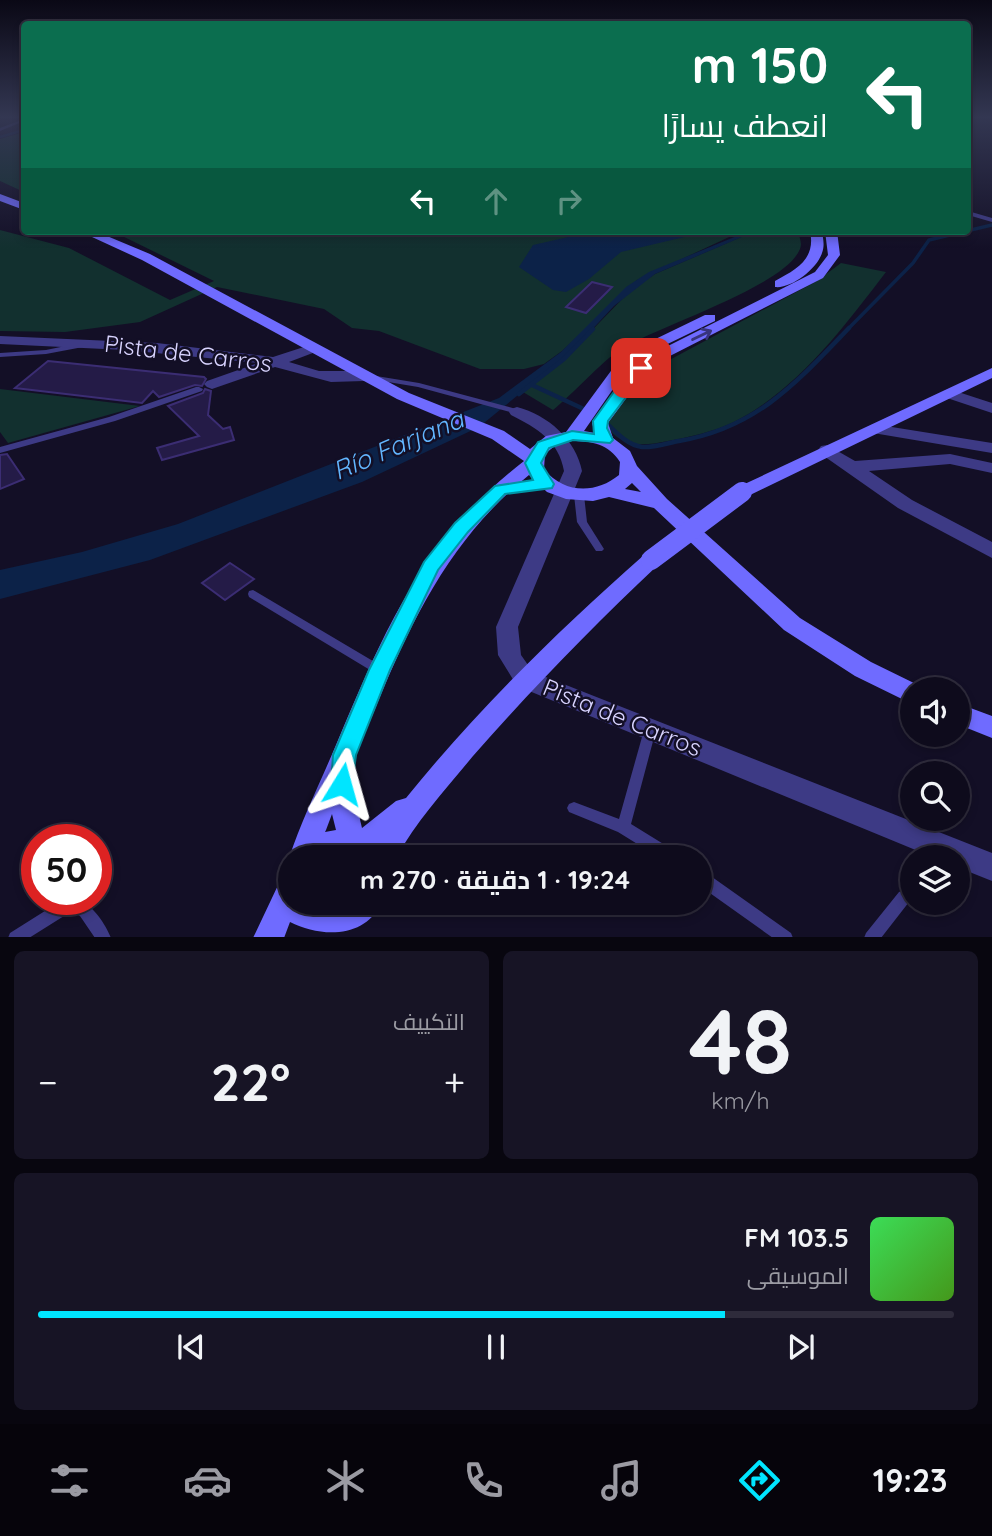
<!DOCTYPE html>
<html lang="ar">
<head>
<meta charset="utf-8">
<style>
	:root { --surface:#0e0b1c; --page:#171425; --text:#f1f3f6; --muted:#9b9ba3; --line:#2e2b3b; --accent:#00e5ff }
	body { margin:0; font-family:Quicksand,Cairo,sans-serif; background:var(--page); color:var(--text); direction:rtl; height:100vh; display:flex; flex-direction:column; font-size:26px; white-space:nowrap }
	* { box-sizing:border-box; margin:0 }
	p { font-size:23px; color:var(--muted) }
	.icon { flex:none; width:38px; height:38px; fill:none; stroke:currentColor; stroke-width:2; stroke-linecap:round; stroke-linejoin:round }
	.map { position:relative; height:937px; overflow:hidden; direction:ltr }
	.panel { display:flex; flex-direction:column; gap:14px; padding:14px; background:#08060f; flex:1 }
	.panel>* { flex:none }
	.hud { position:absolute; left:21px; top:21px; width:950px; height:214px; border-radius:7px; box-shadow:0 4px 10px #0003,0 0 0 2px var(--line); direction:rtl; background:#0b6e4f; color:#fff; overflow:hidden }
	.controls { position:absolute; left:900px; top:677px; display:grid; gap:14px }
	.controls a { display:grid; place-items:center; width:70px; height:70px; border-radius:50%; background:var(--surface); box-shadow:0 4px 10px #0003,0 0 0 2px var(--line); font-size:35px }
	.speed { position:absolute; left:21px; top:824px; display:flex; gap:14px; font-size:35px; font-weight:700; text-align:center }
	.speed>* { display:grid; place-content:center; width:91px; height:91px; border-radius:50%; background:var(--surface); box-shadow:0 4px 10px #0003,0 0 0 2px var(--line); line-height:1 }
	.speed .limit { border:10px solid #d22; background:#fff; color:#111 }
	.pin { position:absolute; display:grid; place-items:center; width:60px; height:60px; color:#fff; margin:-30px; border-radius:14px; box-shadow:0 4px 10px #0006 }
	.me { position:absolute; width:77px; margin:-38px; rotate:8deg; stroke-linejoin:round; filter:drop-shadow(0 0 5px #0008) }
	.turn { display:flex; align-items:center; gap:24px; height:147px; padding:0 28px; font-size:32px }
	.turn .icon { width:91px; height:91px; stroke-width:2.5 }
	.turn b { display:block; font-size:49px; line-height:60px }
	.lanes { display:flex; align-items:center; height:66px; padding:0 28px; background:#0003; justify-content:center; gap:35px; direction:ltr }
	.lanes .off { opacity:.35 }
	.big { font-size:52px; font-weight:700; line-height:1.1 }
	.panel .tile { flex:1; display:flex; flex-direction:column; justify-content:center; gap:10px; min-width:0; padding:0 24px; border-radius:10px; background:var(--page) }
	.panel .dial { align-items:center; gap:0 }
	.dial b { font-size:91px; line-height:1 }
	.song { display:flex; align-items:center; gap:21px }
	.cover { width:84px; height:84px; border-radius:10px; background:linear-gradient(135deg,hsl(130 70% 55%),hsl(100 70% 35%)) }
	.played { height:7px; border-radius:4px; background:linear-gradient(90deg,var(--accent) 75%,var(--line) 75%) }
	.keys { display:flex; justify-content:space-around; direction:ltr }
	.heat { display:flex; justify-content:space-between; align-items:center; font-size:38px; direction:ltr }
	.panel .tiles { flex:1; display:grid; gap:14px; grid-template-columns:1fr 1fr }
	.tile:last-child { grid-column:span 2 }
	.trip { position:absolute; left:278px; top:845px; width:434px; height:70px; border-radius:35px; background:var(--surface); box-shadow:0 4px 10px #0003,0 0 0 2px var(--line); font-weight:700; line-height:70px; text-align:center; direction:rtl }
	.menu { display:flex; height:112px; justify-content:space-around; align-items:center; background:#06040b; color:var(--muted) }
	.menu .icon { width:49px; height:49px }
	.menu .current { color:var(--accent) }
	.menu b { font-size:32px; color:var(--text) }
	.map>svg:first-child { display:block }
</style>
</head>
<body>
<div class="map">
<svg width="992" height="938" viewBox="0 0 992 938">
	<rect width="100%" height="100%" fill="#130f26"/>
	<path fill="#12302f" d="M24,132v60l-24,-11v-42z
		M0,230l69,18 101,52 44,-19 -102,-50h630l-105,49 -75,71 -18,13 -20,5h-44l-101,-38 -27,-3 -28,-19 -107,-22 -77,35 -75,10 -65,-1z
		M755,231h42c3,7 6,13 2,20 -17,36 -140,75 -178,98 -21,14 -47,44 -68,61l-30,-18 41,-33 66,-68 25,-17z
		M841,263l45,9c-42,55 -89,118 -152,150 -21,10 -44,15 -66,19 -29,6 -48,6 -65,-19l44,-50 170,-91z
		M0,389l140,17 -132,37 -8,-11z"/>
	<path fill="#0c2248" d="M595,231h115l-89,21 -32,27 -23,13 -13,-2 -34,-23 14,-22z
		M749,231h7l-101,43 -41,32 -42,45 -93,76 -117,55 -155,57 -57,21 -150,39v-29l82,-18 96,-28 321,-126 62,-46 65,-65 23,-15z"/>
	<g fill="none" stroke-linecap="round" stroke-linejoin="round">
		<path stroke="#0c2248" stroke-width="2.5" d="M0,137l24,-7"/>
		<path stroke="#0c2248" stroke-width="3.5" d="M847,330l66,-67 16,-23 63,-15"/>
		<path stroke="#0c2248" stroke-width="4.5" d="M532,385l56,26
			M519,394l45,-35 29,-30
			M603,420c11,10 23,25 39,27 11,1 26,-4 37,-6 78,-13 118,-59 170,-113"/>
	</g>
	<path fill="#241b47" stroke="#3b2d73" stroke-width="2" d="M592,282l20,5 -26,26 -20,-6z
		M48,361l156,16 2,2 -4,7 -7,-1 -36,12 -6,-6 -11,12 -127,-15z
		M205,389l6,2 -3,24 15,14 7,-2 4,13 -72,20 -5,-12 42,-12 -31,-30 35,-13z
		M7,454l17,25 -24,10v-34z
		M230,563l24,16 -29,21 -23,-17z"/>
	<g fill="none" stroke-linecap="round" stroke-linejoin="round">
		<path fill="#3d3a85" fill-rule="evenodd" d="M24,119v2l-24,10v-3z
			M968,211l24,7v4l-24,-7z
			M80,343l4,2 -1,2 -37,7 -46,3v-4l46,-3z
			M370,375l49,8 101,27 1,2 -4,2 -99,-27 -48,-8 -1,-2z
			M196,387h3l4,2 -1,2 -87,30 -115,32v-6l109,-30z
			M579,492l5,3 3,27 17,27 -2,2h-6l-19,-29 -3,-27z
			M253,590l130,77 2,3 -2,3 -4,2 -4,-2 -126,-76 -1,-3 1,-3z
			M650,725l4,1 2,4 -25,94 47,29 2,5h-20l-42,-26 -49,-20 -2,-4 2,-4 5,-2 45,17 25,-89 2,-4z
			M700,870l5,2 86,61 2,5h-20l-73,-52z
			M904,890l5,2 2,5 -2,5 -28,36h-17l2,-5 33,-41z
			M72,900c18,0 32,21 39,38h-16l-15,-22 -6,-3 -10,3 -35,22h-21l2,-5 46,-29z"/>
		<path fill="#3d3a85" fill-rule="evenodd" d="M0,336l157,7 116,14 40,-13 5,1v6l-29,11 30,9h45l8,5 -8,5 -33,1 -56,-15 -63,22 -5,-2 -3,-3 3,-3 51,-18 -133,-13 -125,-6z
			M949,389l43,14v10l-48,-16 -3,-3 3,-3z
			M517,407c31,8 59,33 65,64l-64,156 3,28 12,17 459,181v28l-35,-14v-9h-22l-418,-172 -19,-31 -2,-28 68,-156c-5,-30 -27,-43 -53,-56l-2,-3 2,-3z
			M873,424l119,19v10l-125,-21 -2,-3z
			M827,445l28,16 95,-7 42,9v10l-42,-9 -81,7 43,29 80,42v16l-94,-50 -77,-54 -3,-4 3,-4z"/>
		<path fill="#6f6bff" fill-rule="evenodd" d="M0,194l24,9v7l-24,-9z
			M79,231h16l55,23 259,139 95,38 26,18 16,-13 20,-4 53,-72 20,-13 66,-32h10v6l-66,32 -20,13 -45,65 11,2 -3,-10c18,-27 37,-52 64,-71l159,-80 13,-17 -3,-24h12l3,24 -17,23 -157,80 -27,23 -31,42 5,15 17,13 7,15 30,33 133,119 71,44 49,24 2,4h-10v13l-8,-3 -49,-24 -71,-46 -130,-122 -45,-11 -16,4 -27,-2 -19,-7 -18,-17c-75,60 -116,141 -152,229 -5,14 -21,42 -22,55 -1,21 2,49 7,69l34,-27 10,-3c71,-88 153,-168 238,-243h14l3,5 -3,5c-65,61 -126,124 -185,191 -27,33 -56,64 -77,102h-106v3l-1,-3c13,-39 31,-75 47,-113 49,-116 86,-205 188,-284l-32,-22 -95,-40 -255,-139zM572,441c20,0 37,3 48,21l-1,13c-23,19 -55,19 -75,-6l1,-15 12,-10zM632,483l9,9 -16,-3zM332,814l4,16 -11,2 1,-2z
			M810,231h12c1,8 3,14 0,22 -5,16 -31,36 -47,34v-6c22,-12 41,-22 35,-50z
			M992,368v10l-244,118 -6,2 -9,-6 3,-4z
			M957,703l35,13v22l-35,-14z
			M290,877v26h22l8,6 10,1 10,-1 8,-6h33c-15,35 -60,35 -91,19l-6,16h-31l27,-57z"/>
		<path stroke="#6f6bff" stroke-width="20" d="M651,560l91,-68"/>
	</g>
	<defs><path id="oneway-shaft" d="M-6 0H5M1.5-3L5.5 0L1.5 3" fill="none" stroke-width="1.6" stroke-linecap="round" stroke-linejoin="round" transform="scale(1.75)"/></defs>
	<use stroke="#38347d" href="#oneway-shaft" transform="translate(702 335) rotate(-26)"/>
	<linearGradient id="sky" x2="0" y2="1"><stop stop-color="#0a0815"/><stop offset="0.47" stop-color="#333752"/><stop offset="1" stop-color="#333752" stop-opacity="0"/></linearGradient>
	<rect width="992" height="249" fill="url(#sky)"/>
	<path fill="#00e5ff" stroke="#0095a6" stroke-width="2" d="M637,366l11,2 -40,53 -1,7 6,12 -3,3 -37,-3 -24,8 -8,15 13,21 -2,4 -47,6 -37,38 -30,38 -48,100 -34,85 -5,37 -9,3 -8,-3 -3,-8 2,-29 36,-85 55,-108 31,-39 40,-37 38,-6 -8,-17 13,-21 34,-11 22,3 -1,-13 28,-39z"/>
	<g text-anchor="middle" stroke-width="5" stroke-linejoin="round" paint-order="stroke">
		<g font-size="24" fill="#d9d4ff" stroke="#130f26">
			<text transform="translate(188 354) rotate(7)" y="8">Pista de Carros</text>
			<text transform="translate(622 718) rotate(22)" y="8">Pista de Carros</text>
		</g>
		<g font-size="26" font-style="italic" fill="#62b6ff" stroke="#130f26">
			<text transform="translate(398 445) rotate(-23)" y="9">Río Farjana</text>
		</g>
	</g>
</svg>
<div class="controls">
<a><svg class="icon" aria-label="sound" viewBox="0 0 24 24"><path d="M4 9h4l5-4v14l-5-4H4zM17 9q2 3 0 6"/></svg></a>
<a><svg class="icon" aria-label="search" viewBox="0 0 24 24"><circle cx="10" cy="10" r="6"/><path d="M15 15l6 6"/></svg></a>
<a><svg class="icon" aria-label="layers" viewBox="0 0 24 24"><path d="M12 4l9 5-9 5-9-5zM3 14l9 5 9-5"/></svg></a>
</div>
<div class="speed"><div class="limit">50</div></div>
<div class="pin" style="left:641px;top:368px;background:#d93025"><svg class="icon" aria-label="arrive" viewBox="0 0 24 24"><path d="M6 21V4h12l-3 4 3 4H6"/></svg></div>
<svg class="me" style="left:342px;top:784px" viewBox="-20 -20 40 40"><path d="M0-17L14 15 0 8-14 15z" fill="#00e5ff" stroke="#fff" stroke-width="4"/></svg>
<div class="trip">19:24 · 1 دقيقة · 270 m</div>
<div class="hud">
<div class="turn"><svg class="icon" aria-label="left" viewBox="0 0 24 24"><path d="M17 20v-9H6M10 6l-5 5 5 5"/></svg><div><b>150 m</b>انعطف يسارًا</div></div>
<div class="lanes"><svg class="icon" aria-label="left" viewBox="0 0 24 24"><path d="M17 20v-9H6M10 6l-5 5 5 5"/></svg><svg class="icon off" aria-label="ahead" viewBox="0 0 24 24"><path d="M12 20V5M6 11l6-6 6 6"/></svg><svg class="icon off" aria-label="right" viewBox="0 0 24 24"><path d="M7 20v-9h11M14 6l5 5-5 5"/></svg></div>
</div>
</div>
<section class="panel">
<div class="tiles">
<div class="tile dial"><b>48</b><p>km/h</p></div>
<div class="tile"><p>التكييف</p>
<div class="heat"><a>−</a><b class="big">22°</b><a>+</a></div>
</div>
<div class="tile">
<div class="song"><i class="cover"></i><div><b>103.5 FM</b><p>الموسيقى</p></div></div>
<div class="played"></div>
<div class="keys"><svg class="icon" aria-label="previous" viewBox="0 0 24 24"><path d="M18 5L8 12l10 7zM5 5v14"/></svg><svg class="icon" aria-label="pause" viewBox="0 0 24 24"><path d="M8 5v14M16 5v14"/></svg><svg class="icon" aria-label="next" viewBox="0 0 24 24"><path d="M6 5l10 7-10 7zM19 5v14"/></svg></div>
</div>
</div>
</section>
<nav class="menu">
<b>19:23</b>
<svg class="icon current" aria-label="directions" viewBox="0 0 24 24"><path d="M12 3l9 9-9 9-9-9zM9 14v-3h6M13 9l2 2-2 2"/></svg>
<svg class="icon" aria-label="music" viewBox="0 0 24 24"><path d="M9 18V5l10-2v13"/><circle cx="6" cy="18" r="3"/><circle cx="16" cy="16" r="3"/></svg>
<svg class="icon" aria-label="phone" viewBox="0 0 24 24"><path d="M5 4h4l2 5-3 2q2 4 5 5l2-3 5 2v4C11 20 4 13 5 4z"/></svg>
<svg class="icon" aria-label="climate" viewBox="0 0 24 24"><path d="M12 3v18M4 7l16 10M4 17L20 7"/></svg>
<svg class="icon" aria-label="car" viewBox="0 0 24 24"><path d="M5 17H2v-5l4-1 3-4h7l3 4 3 1v5h-3M9 17h6M6 11h13"/><circle cx="7" cy="17" r="2"/><circle cx="17" cy="17" r="2"/></svg>
<svg class="icon" aria-label="filters" viewBox="0 0 24 24"><path d="M4 7h16M4 17h16"/><circle cx="9" cy="7" r="2"/><circle cx="15" cy="17" r="2"/></svg>
</nav>
</body>
</html>
